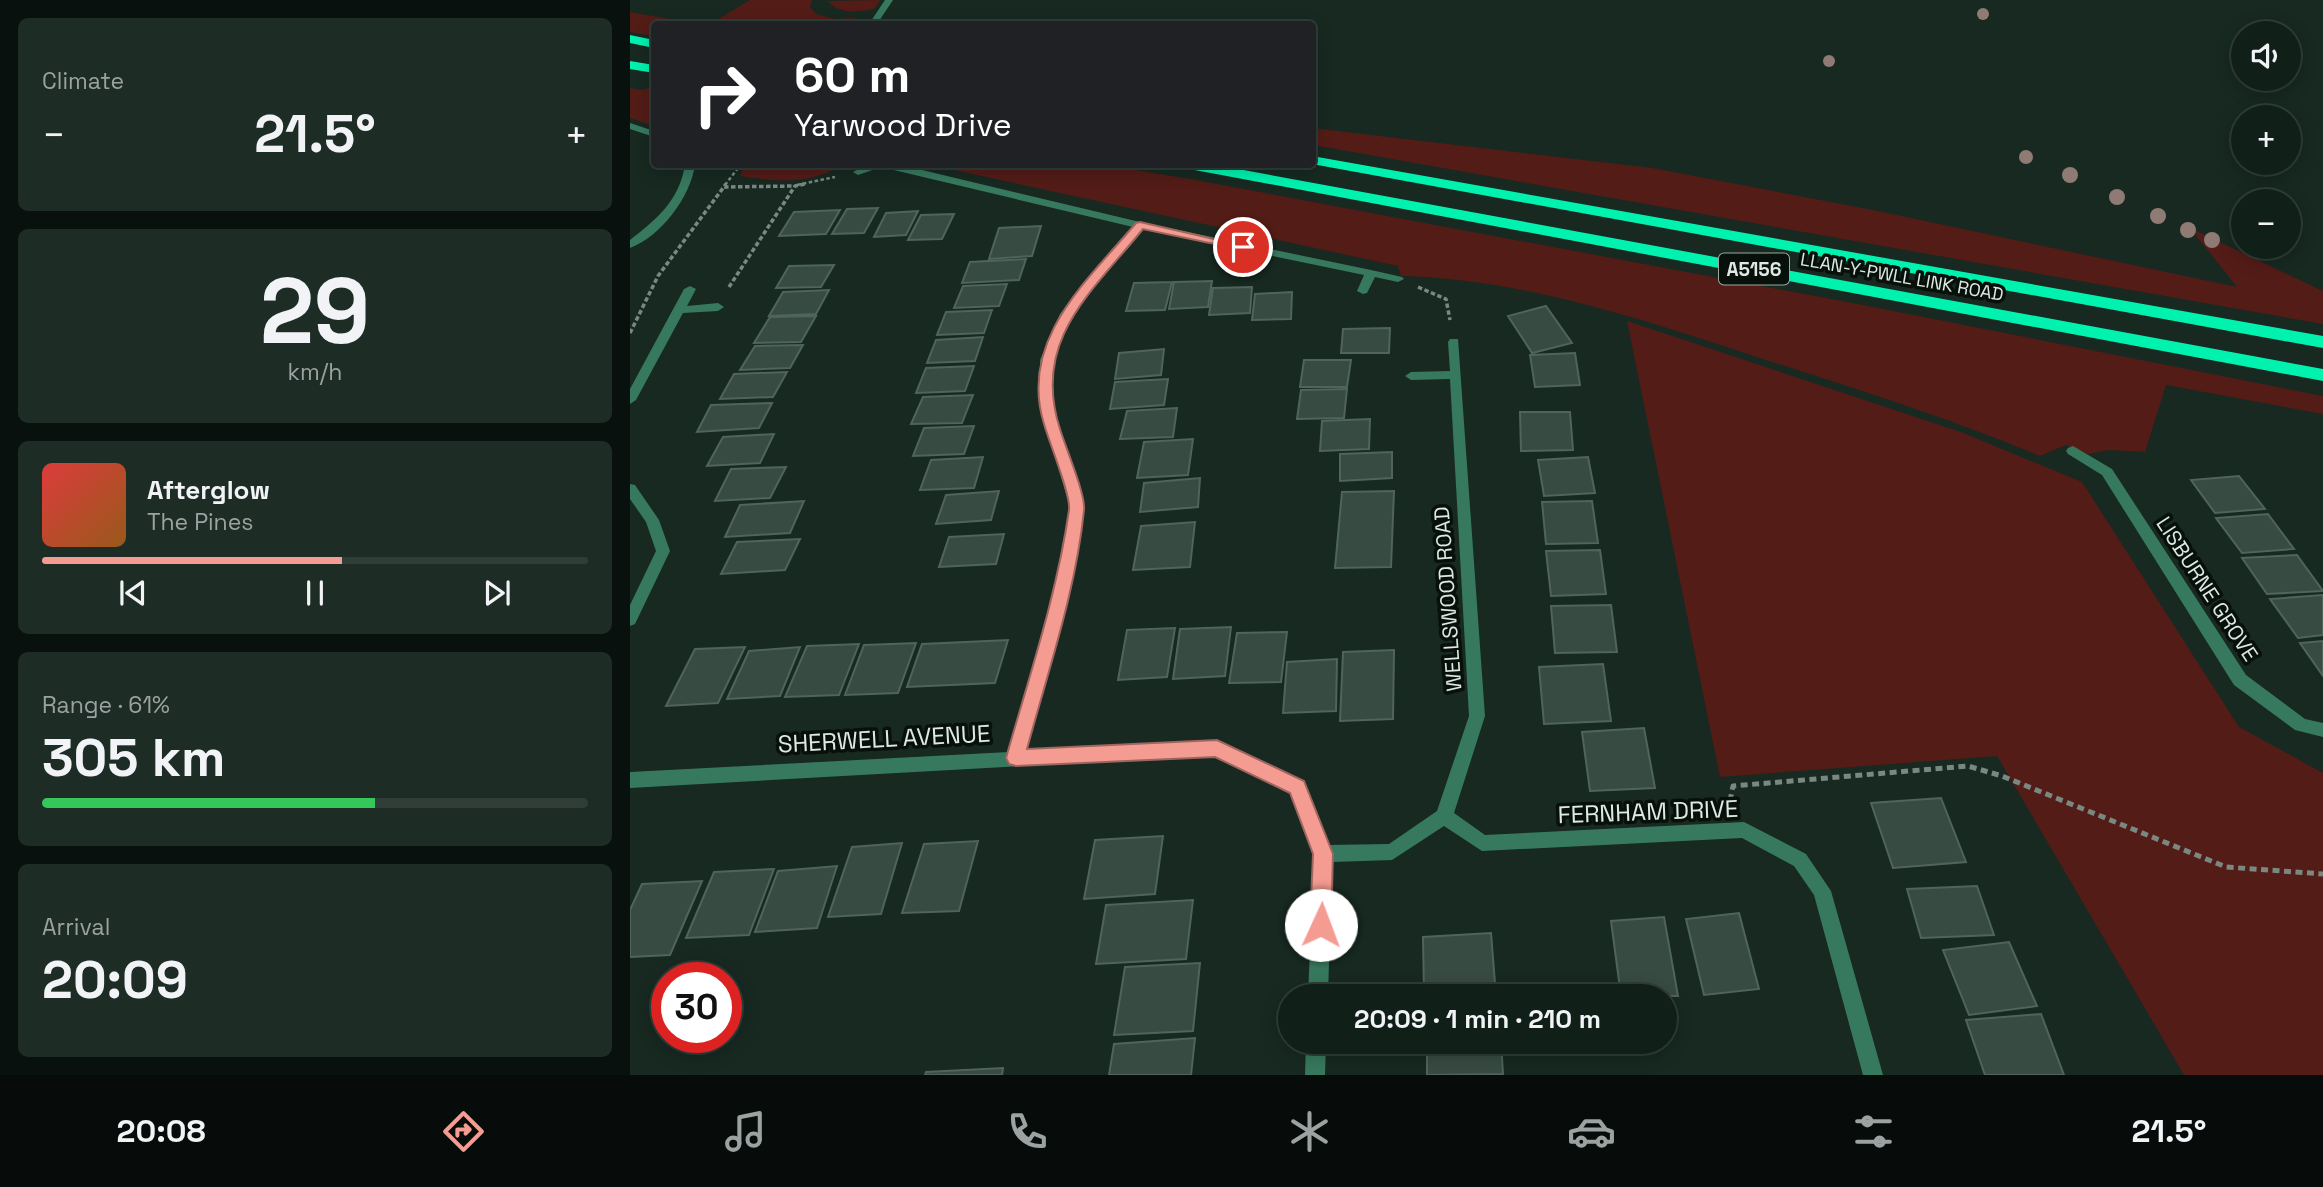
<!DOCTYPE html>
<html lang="en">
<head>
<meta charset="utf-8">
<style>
	:root { --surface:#111f19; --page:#1e2c26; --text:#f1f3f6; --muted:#9ca2a2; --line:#303d38; --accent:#f59c92 }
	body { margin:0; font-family:"Space Grotesk",sans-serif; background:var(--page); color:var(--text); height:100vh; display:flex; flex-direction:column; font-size:26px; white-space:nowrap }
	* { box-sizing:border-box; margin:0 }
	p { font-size:23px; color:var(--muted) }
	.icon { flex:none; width:38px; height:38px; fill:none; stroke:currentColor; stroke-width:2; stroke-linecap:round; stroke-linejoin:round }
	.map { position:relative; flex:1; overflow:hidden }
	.panel { display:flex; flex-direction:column; gap:18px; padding:18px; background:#09110e; width:630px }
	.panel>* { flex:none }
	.hud { position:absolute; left:21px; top:21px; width:665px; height:147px; border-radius:7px; box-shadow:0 4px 18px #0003,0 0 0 2px var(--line); background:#202124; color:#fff; overflow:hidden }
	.controls { position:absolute; left:1601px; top:21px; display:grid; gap:14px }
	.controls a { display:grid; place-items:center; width:70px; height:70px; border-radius:50%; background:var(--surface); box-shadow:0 4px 18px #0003,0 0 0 2px var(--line); font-size:35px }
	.speed { position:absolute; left:21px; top:962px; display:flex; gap:14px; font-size:35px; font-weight:700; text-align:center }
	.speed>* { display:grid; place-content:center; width:91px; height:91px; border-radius:50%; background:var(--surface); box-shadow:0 4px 18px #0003,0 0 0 2px var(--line); line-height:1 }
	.speed .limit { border:10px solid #d22; background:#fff; color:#111 }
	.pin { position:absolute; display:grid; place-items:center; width:60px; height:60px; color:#fff; margin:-30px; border:4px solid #fff; border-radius:50%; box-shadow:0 2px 7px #0007 }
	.me { position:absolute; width:77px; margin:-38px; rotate:2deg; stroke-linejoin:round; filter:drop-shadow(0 0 5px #0008) }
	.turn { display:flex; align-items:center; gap:24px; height:147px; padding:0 28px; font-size:32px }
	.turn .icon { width:91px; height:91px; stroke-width:2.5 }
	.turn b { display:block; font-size:49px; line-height:60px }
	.big { font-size:52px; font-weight:700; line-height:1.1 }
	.panel .widget { flex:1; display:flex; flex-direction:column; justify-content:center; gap:10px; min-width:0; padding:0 24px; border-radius:10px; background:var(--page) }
	.panel .dial { align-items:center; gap:0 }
	.dial b { font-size:91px; line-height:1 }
	.song { display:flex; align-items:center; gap:21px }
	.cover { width:84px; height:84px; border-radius:10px; background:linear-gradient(135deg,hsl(0 70% 55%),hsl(30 70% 35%)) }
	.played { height:7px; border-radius:4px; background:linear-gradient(90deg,var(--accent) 55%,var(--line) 55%) }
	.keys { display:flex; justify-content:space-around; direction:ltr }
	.heat { display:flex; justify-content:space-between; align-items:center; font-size:38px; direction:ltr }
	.charge { height:10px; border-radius:5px; background:linear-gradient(90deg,#34c759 61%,var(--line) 0) }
	.trip { position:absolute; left:648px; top:984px; width:399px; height:70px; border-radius:35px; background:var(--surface); box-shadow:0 4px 18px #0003,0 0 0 2px var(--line); font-weight:700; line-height:70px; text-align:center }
	.tabs { display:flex; height:112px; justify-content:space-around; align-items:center; background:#070c0a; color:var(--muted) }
	.tabs .icon { width:49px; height:49px }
	.tabs .active { color:var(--accent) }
	.tabs b { font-size:32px; color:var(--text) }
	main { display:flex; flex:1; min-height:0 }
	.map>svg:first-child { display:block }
</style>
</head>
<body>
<main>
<section class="panel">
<div class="widget"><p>Climate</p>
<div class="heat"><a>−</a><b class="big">21.5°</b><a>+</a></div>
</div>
<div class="widget dial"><b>29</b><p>km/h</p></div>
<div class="widget">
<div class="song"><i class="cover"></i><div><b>Afterglow</b><p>The Pines</p></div></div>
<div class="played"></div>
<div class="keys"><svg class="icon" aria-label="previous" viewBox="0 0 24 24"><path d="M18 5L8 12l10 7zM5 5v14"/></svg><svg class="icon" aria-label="pause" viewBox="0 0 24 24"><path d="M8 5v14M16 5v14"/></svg><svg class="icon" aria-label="next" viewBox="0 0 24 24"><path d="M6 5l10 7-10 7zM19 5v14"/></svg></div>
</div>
<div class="widget"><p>Range · 61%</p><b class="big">305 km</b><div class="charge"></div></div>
<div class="widget"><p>Arrival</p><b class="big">20:09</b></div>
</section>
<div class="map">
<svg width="1693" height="1075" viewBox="0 0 1693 1075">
	<rect width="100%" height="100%" fill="#172921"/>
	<path fill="#531c17" d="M120,0h62l-2,7 6,7 20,5 17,-1 17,4 -148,2 -2,-6z
		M250,0l-6,9c-16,3 -34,6 -46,-8z
		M0,12l68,12h-44v12l-24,-4z
		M24,87v39l-24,-8v-30l11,2z
		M682,128l340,40 221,42 364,77 -47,-59 133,63v33l-1010,-179z
		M115,165v-1l99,1c-39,20 -62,17 -104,11z
		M301,165h175l95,16 662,124 460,91v18l-157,-29 -21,67 -36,-2 -21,4 -22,-9 -26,11c-91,-38 -184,-67 -277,-97 -117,-38 -237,-80 -362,-83l-3,-10z
		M997,321l334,111 121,50 157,245 84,46v302h-139l-187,-319 -277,21z"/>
	<path fill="#384b42" stroke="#4f645a" stroke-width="2" d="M248,208l-14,25 -32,1 15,-25z
		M210,210l-14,24 -47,2 15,-24z
		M288,211l-12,24 -32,2 12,-24z
		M324,214l-12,25 -34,1 13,-25z
		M411,226l-9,30 -43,3 10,-31z
		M396,259l-7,21 -57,3 8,-21z
		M204,265l-13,22 -45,1 13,-22z
		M582,281l-4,26 -39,2 5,-27z
		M542,282l-7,28 -39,1 8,-28z
		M377,284l-8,22 -45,2 9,-22z
		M622,287l-2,26 -41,2 4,-27z
		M199,290l-13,24 -47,2 14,-24z
		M662,292l-1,27 -39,1 3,-26z
		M916,306l26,37 -40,10 -24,-37z
		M362,310l-8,23 -47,2 9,-23z
		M186,316l-15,26 -47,1 16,-26z
		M760,328l-1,25h-48l2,-24z
		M353,337l-8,24 -48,2 9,-23z
		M173,345l-13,23 -50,2 15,-24z
		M534,349l-3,26 -46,4 4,-26z
		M945,353l5,32 -45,2 -5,-32z
		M674,360h47l-4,27h-47z
		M344,366l-9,25 -49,2 10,-25z
		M157,372l-14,25 -53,2 14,-25z
		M538,379l-4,26 -54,4 5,-27z
		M717,389l-3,29 -47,1 4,-29z
		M343,395l-11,28 -51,1 12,-27z
		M142,403l-13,25 -62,4 14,-27z
		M547,408l-4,29 -53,2 7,-28z
		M890,412h50l3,38 -52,1z
		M740,419l-1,30 -49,2 2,-30z
		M344,426l-10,28 -51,2 11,-28z
		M144,434l-14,29 -53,3 16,-29z
		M563,439l-5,36 -51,3 7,-36z
		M762,452v26l-52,3v-27z
		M353,457l-9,31 -54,2 11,-30z
		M958,457l7,36 -51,3 -6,-36z
		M156,467l-16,31 -55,3 16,-32z
		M1609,476l26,33 -50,4 -24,-33z
		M570,478l-2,29 -58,5 4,-29z
		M369,491l-8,29 -55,4 10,-29z
		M764,491l-3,76 -56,1 7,-76z
		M174,501l-14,32 -65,4 15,-32z
		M962,501l6,42 -52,1 -4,-42z
		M1638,514l26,35 -52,4 -26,-35z
		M565,522l-5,45 -57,3 8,-44z
		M374,534l-8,30 -57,3 10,-30z
		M170,539l-15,31 -64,4 16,-32z
		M970,550l6,44 -55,2 -5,-45z
		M1667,555l26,36 -56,3 -25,-36z
		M1693,595v40l-25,3 -28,-39z
		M981,605l6,47 -62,1 -4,-47z
		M601,627l-6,49 -52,3 7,-50z
		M545,628l-8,49 -49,3 9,-50z
		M657,632l-6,50 -52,1 8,-50z
		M378,640l-13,43 -88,4 15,-43z
		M1693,641v35l-23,-33z
		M286,643l-18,50 -53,2 19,-50z
		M229,644l-20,51 -54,2 22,-51z
		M115,647l-27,56 -52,3 29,-57z
		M170,647l-20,49 -53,3 22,-48z
		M764,650l-1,69 -53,2 3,-69z
		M707,659l-1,52 -53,2 4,-51z
		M973,664l8,57 -67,3 -5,-57z
		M1014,728l11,60 -65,3 -8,-59z
		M1311,798l25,64 -73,6 -22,-65z
		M533,836l-8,58 -71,5 11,-59z
		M348,841l-19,70 -57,2 22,-69z
		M272,843l-21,71 -53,3 24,-70z
		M207,866l-20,62 -62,4 23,-61z
		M144,869l-25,66 -63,3 28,-66z
		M72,881l-32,74 -40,2v-47l12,-26z
		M1347,886l17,49 -73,3 -14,-49z
		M563,900l-7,59 -90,5 10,-59z
		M1109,913l20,76 -55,6 -18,-76z
		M1034,917l14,79h-57l-10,-75z
		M861,933l5,63h-72l-1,-59z
		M1379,942l28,64 -68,9 -26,-65z
		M570,963l-7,68 -79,4 11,-68z
		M1411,1014l23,61h-79l-19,-55z
		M565,1038l-4,37h-82l5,-31z
		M797,1041h74l2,33 -76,1z
		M373,1068l-1,7h-77l1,-3z"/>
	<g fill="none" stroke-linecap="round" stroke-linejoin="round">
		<path stroke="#798881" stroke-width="2.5" stroke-dasharray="3.5 2.5" stroke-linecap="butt" d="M95,185l16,-21
			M167,185l38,-8"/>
		<path stroke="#798881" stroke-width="3.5" stroke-dasharray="4.5 2.5" stroke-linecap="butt" d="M94,187l70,-1
			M99,287l66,-101 10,-2
			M788,287l28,12 4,21
			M0,333l28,-57 68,-92"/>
		<path stroke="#798881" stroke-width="5" stroke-dasharray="7 4.5" stroke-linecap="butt" d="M1100,801l3,-15 235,-20 34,10 224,91 97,7"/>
		<path fill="#37795e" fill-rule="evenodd" d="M255,0h8l-16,24h-8z
			M0,123l24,8v6l-24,-8z
			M55,164h10c-4,33 -35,73 -65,84v-8c27,-21 50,-40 55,-76z
			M239,164h28l243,58 231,48 31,7 2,2 -6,3 -23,-5 -8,16 -4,1 -6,-3 7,-16 -221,-46 -74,89 -17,42 1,50 31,97 -15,79 -43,165 191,-10 86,41 25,63 61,-1 48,-33 32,-95 -19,-337 -39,1 -6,-4 6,-4 39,-1 -2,-29 2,-3h8l27,377 -31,97 31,22 259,-13 62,32 25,37 52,184h-20l-49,-180 -20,-29 -52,-28 -260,13 -38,-25 -52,34 -60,2 -4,134h-20l6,-142 -23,-62 -75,-37 -586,33v-16l379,-20 46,-166 15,-79 -29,-97 -1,-50 20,-46 73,-87 -252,-60 -23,8 -5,-3z
			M60,286l6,3 -9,17 31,-3 6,4 -6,4 -35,2 -47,87 -6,4v-15l54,-100z
			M1443,446l39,23 134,206 59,44 18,4v14l-28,-7 -61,-45 -132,-210 -34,-21 -2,-3 2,-3z
			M0,484l5,1 24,35 11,31 -35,73 -5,2v-21l26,-54 -10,-29 -16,-23z
			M676,1041h20l-1,34h-20z"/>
		<path fill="#01f1ae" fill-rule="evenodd" d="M0,35l24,5v8l-24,-5z
			M0,61l24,4v8l-24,-4z
			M682,156l1011,180v12l-1011,-184z
			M547,164h34l1112,205v12l-1139,-213z"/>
	</g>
	<g fill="#8f7b74">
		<circle cx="1353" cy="14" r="6"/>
		<circle cx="1199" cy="61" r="6"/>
		<circle cx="1396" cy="157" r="7"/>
		<circle cx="1440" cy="175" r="8"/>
		<circle cx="1487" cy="197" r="8"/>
		<circle cx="1528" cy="216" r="8"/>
		<circle cx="1558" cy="230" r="8"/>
		<circle cx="1582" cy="240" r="8"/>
	</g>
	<path fill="#f59c92" stroke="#9f655f" stroke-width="2" d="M510,222l109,25 -6,3 -100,-21c-51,63 -112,111 -83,200 5,17 26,66 24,81 -8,81 -36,161 -57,239l190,-9 87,41 29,73 -2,71 -3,7 -7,3 -8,-3 -3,-7 3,-71 -23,-61 -75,-36 -199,9 -7,-2 -3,-6c23,-81 51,-164 63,-248 2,-15 -20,-68 -25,-86 -26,-84 43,-143 92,-201z"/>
	<g text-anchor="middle" stroke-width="7" stroke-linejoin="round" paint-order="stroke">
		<g font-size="18" fill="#dde9e3" stroke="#08100c">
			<text transform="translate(1272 277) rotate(10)" y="6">LLAN-Y-PWLL LINK ROAD</text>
		</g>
		<rect fill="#08100c" stroke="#9da8a2" stroke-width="2" x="1089" y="253.5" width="70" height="31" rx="5"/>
		<g font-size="19" font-weight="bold" fill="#dde9e3">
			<text x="1124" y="276">A5156</text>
		</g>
		<g font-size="21" fill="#dde9e3" stroke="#08100c">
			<text transform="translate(1577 589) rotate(57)" y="7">LISBURNE GROVE</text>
			<text transform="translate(818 599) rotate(-94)" y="7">WELLSWOOD ROAD</text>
		</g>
		<g font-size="24" fill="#dde9e3" stroke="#08100c">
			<text transform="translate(254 739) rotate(-3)" y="8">SHERWELL AVENUE</text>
			<text transform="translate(1018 812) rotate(-2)" y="8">FERNHAM DRIVE</text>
		</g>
	</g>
</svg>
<div class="controls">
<a><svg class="icon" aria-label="sound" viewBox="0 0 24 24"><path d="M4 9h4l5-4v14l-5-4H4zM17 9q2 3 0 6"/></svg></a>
<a>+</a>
<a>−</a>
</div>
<div class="speed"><div class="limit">30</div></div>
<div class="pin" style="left:613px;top:247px;background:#d93025"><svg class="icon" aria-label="arrive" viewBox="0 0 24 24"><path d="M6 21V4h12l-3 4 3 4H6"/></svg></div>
<svg class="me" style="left:691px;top:925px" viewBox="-20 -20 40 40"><circle r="19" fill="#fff"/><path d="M0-13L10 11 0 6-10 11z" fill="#f59c92"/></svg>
<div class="trip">20:09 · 1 min · 210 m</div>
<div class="hud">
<div class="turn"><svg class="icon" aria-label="right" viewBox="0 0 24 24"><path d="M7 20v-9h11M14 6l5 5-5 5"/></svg><div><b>60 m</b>Yarwood Drive</div></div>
</div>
</div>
</main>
<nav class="tabs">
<b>20:08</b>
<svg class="icon active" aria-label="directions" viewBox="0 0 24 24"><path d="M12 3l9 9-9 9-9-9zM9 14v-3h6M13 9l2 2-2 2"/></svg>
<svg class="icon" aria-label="music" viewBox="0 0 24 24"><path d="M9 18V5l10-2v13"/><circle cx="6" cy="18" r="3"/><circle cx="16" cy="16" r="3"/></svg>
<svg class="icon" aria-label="phone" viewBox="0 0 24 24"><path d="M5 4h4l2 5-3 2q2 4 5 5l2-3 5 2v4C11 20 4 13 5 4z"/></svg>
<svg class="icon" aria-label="climate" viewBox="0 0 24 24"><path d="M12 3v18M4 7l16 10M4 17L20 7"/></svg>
<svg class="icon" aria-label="car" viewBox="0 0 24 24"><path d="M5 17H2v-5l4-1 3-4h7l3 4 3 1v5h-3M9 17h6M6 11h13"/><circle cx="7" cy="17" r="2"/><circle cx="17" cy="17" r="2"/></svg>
<svg class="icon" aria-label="filters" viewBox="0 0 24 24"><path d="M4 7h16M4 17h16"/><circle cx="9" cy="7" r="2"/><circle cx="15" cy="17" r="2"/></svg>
<b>21.5°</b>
</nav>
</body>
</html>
